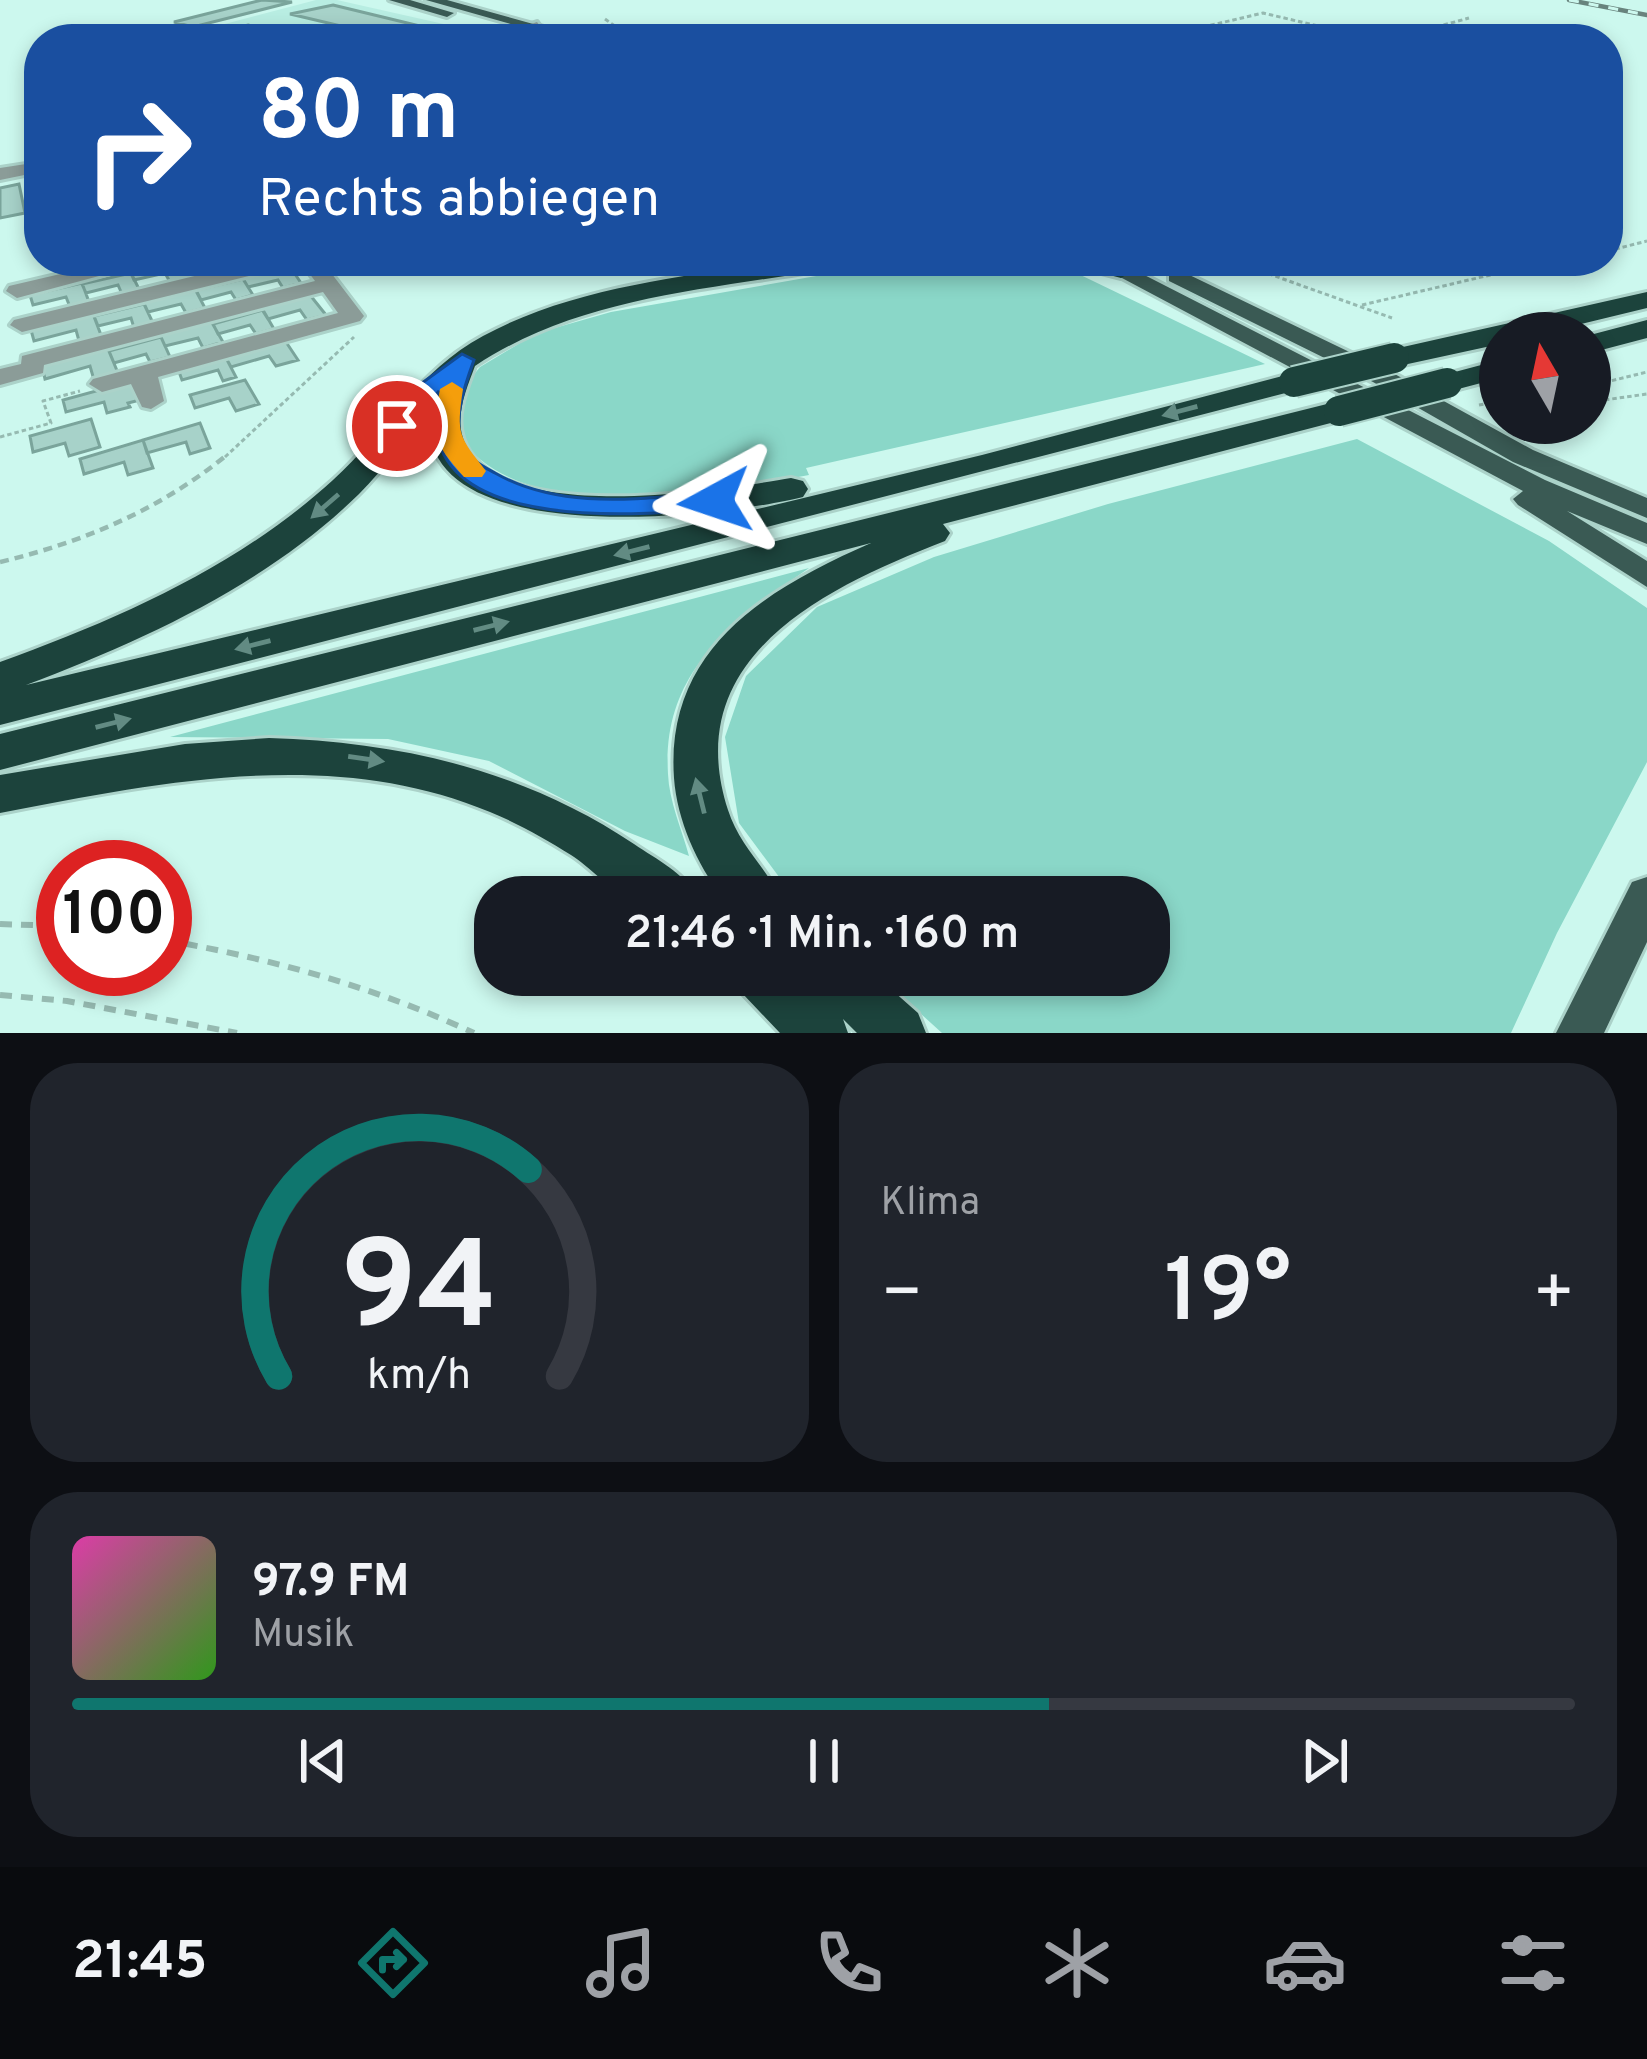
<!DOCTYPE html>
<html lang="de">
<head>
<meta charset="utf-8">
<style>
	:root { --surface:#171b24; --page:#20242c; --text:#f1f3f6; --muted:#9ea1a6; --line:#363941; --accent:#0f766e }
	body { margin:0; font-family:Overpass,sans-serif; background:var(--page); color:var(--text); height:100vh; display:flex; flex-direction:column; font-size:45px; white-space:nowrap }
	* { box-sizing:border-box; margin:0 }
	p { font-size:39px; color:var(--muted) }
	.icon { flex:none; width:66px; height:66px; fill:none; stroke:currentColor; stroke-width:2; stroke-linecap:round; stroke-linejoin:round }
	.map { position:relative; height:1033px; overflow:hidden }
	.sheet { display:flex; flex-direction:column; gap:30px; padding:30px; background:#0d0f14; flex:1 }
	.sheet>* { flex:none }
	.hud { position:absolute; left:24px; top:24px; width:1599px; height:252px; border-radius:48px; box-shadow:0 6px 18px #0003; background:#1a4fa0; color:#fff; overflow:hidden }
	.needle { width:78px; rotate:351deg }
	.fabs { position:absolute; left:1479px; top:312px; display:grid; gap:24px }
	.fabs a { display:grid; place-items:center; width:132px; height:132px; border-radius:50%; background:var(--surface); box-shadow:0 6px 18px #0003; font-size:60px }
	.speed { position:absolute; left:36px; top:840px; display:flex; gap:24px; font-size:60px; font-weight:700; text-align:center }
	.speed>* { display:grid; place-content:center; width:156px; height:156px; border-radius:50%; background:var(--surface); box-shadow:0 6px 18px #0003; line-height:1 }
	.speed .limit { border:18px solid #d22; background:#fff; color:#111 }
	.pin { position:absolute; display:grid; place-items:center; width:102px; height:102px; color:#fff; margin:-51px; border:6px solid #fff; border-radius:50%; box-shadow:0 3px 12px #0007 }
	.me { position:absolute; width:132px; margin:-66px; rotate:265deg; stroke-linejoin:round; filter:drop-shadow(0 0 9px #0008) }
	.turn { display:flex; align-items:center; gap:42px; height:252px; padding:0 36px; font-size:54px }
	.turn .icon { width:156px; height:156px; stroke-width:2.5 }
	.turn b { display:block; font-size:84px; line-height:102px }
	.big { font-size:90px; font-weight:600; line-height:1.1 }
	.sheet .card { flex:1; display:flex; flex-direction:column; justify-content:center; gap:18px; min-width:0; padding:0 42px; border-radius:48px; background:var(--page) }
	.sheet .dial { align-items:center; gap:0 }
	.dial svg { height:312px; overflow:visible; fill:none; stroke:var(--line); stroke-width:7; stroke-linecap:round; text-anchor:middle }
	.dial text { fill:var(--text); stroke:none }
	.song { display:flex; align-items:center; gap:36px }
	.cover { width:144px; height:144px; border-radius:18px; background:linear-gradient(135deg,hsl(320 70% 55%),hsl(110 70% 35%)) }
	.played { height:12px; border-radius:6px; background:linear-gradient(90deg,var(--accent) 65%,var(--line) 65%) }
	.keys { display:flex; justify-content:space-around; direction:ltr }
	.heat { display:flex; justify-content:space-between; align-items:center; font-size:66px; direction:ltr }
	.sheet .tiles { flex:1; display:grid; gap:30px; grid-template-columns:1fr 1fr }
	.card:last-child { grid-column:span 2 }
	.trip { position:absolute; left:474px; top:876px; width:696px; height:120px; border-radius:48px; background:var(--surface); box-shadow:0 6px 18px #0003; font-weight:600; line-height:120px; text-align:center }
	.tab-bar { display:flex; height:192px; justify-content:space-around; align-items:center; background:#090b0e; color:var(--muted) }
	.tab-bar .icon { width:84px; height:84px }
	.tab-bar .active { color:var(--accent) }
	.tab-bar b { font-size:54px; color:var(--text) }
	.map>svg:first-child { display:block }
</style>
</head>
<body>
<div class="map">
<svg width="1647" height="1033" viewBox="0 0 1647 1033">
	<rect width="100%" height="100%" fill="#ccf8ee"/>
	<path fill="#b8ede2" d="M316,0h21l151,34 -15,5h-305z"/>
	<path fill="#8ad7c8" d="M902,261h136l26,6 201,97 -459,104 3,7c-97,17 -288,56 -352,-41l6,-46 17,-21 57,-34 74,-21z
		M1357,439l192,102 98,67v154l-90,171 -46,100h-569l-64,-58h271v-78h-355l-55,-74 -14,-86 21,-61 71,-69 117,-50 174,-53z
		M809,568c-76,54 -147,102 -141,206 1,27 14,56 21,82l-64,-25 -136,-70 -101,-22 -218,-2z"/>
	<path fill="#a7d2c9" stroke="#7aa49b" stroke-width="3" d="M262,0l30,2 -99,25 -19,-5z
		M333,5l95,23 -66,3 -72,-17z
		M248,25l54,14h-109z
		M19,184l6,29 -25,5v-30z
		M180,261l9,16 -19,5 -5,-9 -31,7 -4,-9z
		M289,265l12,18 -18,5 -5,-8 -30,7 -6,-10z
		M131,273l8,16 -17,5 -4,-9 -32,8 -4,-9z
		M243,279l10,16 -17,5 -5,-8 -30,8 -5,-10z
		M82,283l7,19 -19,5 -4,-10 -33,8 -3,-10z
		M195,289l10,19 -19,5 -5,-9 -33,8 -5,-11z
		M310,295l16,20 -19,5 -7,-10 -32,9 -7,-11z
		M144,304l9,19 -19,5 -3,-10 -33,8 -4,-10z
		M263,310l11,19 -18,5 -6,-9 -32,9 -5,-10z
		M93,314l8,21 -22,6 -3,-11 -42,11 -3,-11z
		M211,321l12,21 -20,6 -5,-10 -33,8 -5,-11z
		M161,337l9,20 -20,5 -4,-8 -32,9 -5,-12z
		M284,339l14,21 -22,6 -7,-10 -38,11 -6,-11z
		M108,349l10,24 -24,7 -4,-14 -45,13 -3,-13z
		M225,356l11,21 -13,4 -5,-11 -36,10 -4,-11z
		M136,380l8,19 -16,4 2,4 -23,6 -3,-11 -38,10 -3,-12z
		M245,380l14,24 -23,7 -7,-13 -34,10 -5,-13z
		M91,419l9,28 -31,9 -4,-13 -32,9 -3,-16z
		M200,423l10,25 -20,6 -4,-12 -39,11 -4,-13z
		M143,440l10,28 -25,7 -4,-13 -40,12 -4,-15z"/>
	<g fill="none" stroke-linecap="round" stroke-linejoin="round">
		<g stroke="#abd2c9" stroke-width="6">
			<path id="minor" d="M537,22l5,7 -32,10h-21z
				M39,162v10l-39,8v-12z
				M116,261h39l-138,37 -11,-7 3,-5z
				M256,261h37l-3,5 -268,66 -12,-7 4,-5z
				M300,261h22l42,55 -4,5 -202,56 6,24 -13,8 -9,-2 -11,-23 -29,8 -13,-8 4,-5 245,-66 -15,-21 -279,73 -1,8 -43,12v-16l21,-5 1,-8 293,-75z"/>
		</g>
		<g stroke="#abd2c9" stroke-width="6">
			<path id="major" d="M389,0h21l44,13 -7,4z
				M426,0h21l140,39h-23z
				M1090,261h27l428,219 102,43v21l-80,-33 80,50v26l-129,-82 -5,-6 10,-8z
				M1177,269l214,103 142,78 114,48v20l-134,-56 -140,-80 -204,-101v-10z
				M1647,877v65l-43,91h-48l76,-151z"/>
		</g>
		<g stroke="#abd2c9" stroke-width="6">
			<path id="highway" d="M781,261h59l-13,8c-119,21 -249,28 -352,97 -8,22 -20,48 -12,72 30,90 258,52 328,40l12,3 5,8 -5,8c-79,20 -393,58 -373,-87 -24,28 -45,58 -71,84 -92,90 -214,146 -333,191l956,-230 312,-82 15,9 -4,6 -1305,337v-63c119,-43 239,-96 333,-182 52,-47 86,-110 150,-144 90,-49 198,-59 298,-75z
				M1071,261h45l18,9 -13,8 -46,-12z
				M1647,292v16l-103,25h-44v11l-106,23 -15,-9 15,-9z
				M1647,320v18l-57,15v-18z
				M1500,360v18l-53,14 -15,-9 4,-6z
				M1339,401l16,10 -5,7 -407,106 7,9 -5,8c-118,46 -267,115 -217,269 11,35 37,56 52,87h-58c-25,-33 -45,-77 -48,-119 -9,-129 92,-189 197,-235l-871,227v-36z
				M269,738c132,4 254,32 365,106 23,16 50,28 62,53 -20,0 -46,5 -65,0 -20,-5 -42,-31 -60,-42 -25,-16 -54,-32 -81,-43 -157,-66 -330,-30 -490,1v-38l185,-31z
				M734,975h66l13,13 -5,-13h67l43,38 8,20h-69l-14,-14 5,14h-68l-38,-40z"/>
		</g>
		<path stroke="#96bab1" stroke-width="3" stroke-dasharray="4.5 3" stroke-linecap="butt" d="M605,19l28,20
			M1206,28l40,11
			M1152,39l111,-26 110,26
			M1393,39l76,-21
			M29,185l10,35
			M1608,251l39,-10
			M1233,261l159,57
			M1362,305l188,-44
			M1590,386l57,-14
			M1590,402l57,-8
			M1479,405l21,-4
			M0,437l51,-14 -8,-22 37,-10
			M225,457l129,-120"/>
		<path stroke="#96bab1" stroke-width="4.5" stroke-dasharray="9 6" stroke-linecap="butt" d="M0,562c84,-20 161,-53 228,-108"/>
		<path stroke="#96bab1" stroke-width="6" stroke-dasharray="12 9" stroke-linecap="butt" d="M0,924l63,2
			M165,940c107,19 210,47 309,93
			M0,995l67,6 170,32"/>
		<use href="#minor" fill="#8b9c98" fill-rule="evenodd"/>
		<use href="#major" fill="#3a5a54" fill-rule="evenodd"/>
		<use href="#highway" fill="#1c433c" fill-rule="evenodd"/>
		<g stroke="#68837d" stroke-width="4.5">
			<path id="rail" d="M1569,0l78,15"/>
		</g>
		<use href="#rail" stroke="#ccf8ee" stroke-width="3" stroke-dasharray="10" stroke-linecap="butt"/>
		<g stroke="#abd2c9" stroke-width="34" stroke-linecap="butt">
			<path id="highway-bridge" d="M1294,382l100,-24
				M1339,411l108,-28"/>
		</g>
		<use href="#highway-bridge" stroke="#1c433c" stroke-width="30"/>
	</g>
	<defs><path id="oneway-solid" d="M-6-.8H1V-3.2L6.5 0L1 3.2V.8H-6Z" transform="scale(3)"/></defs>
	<g fill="#628b83">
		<use href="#oneway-solid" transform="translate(1180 411) rotate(165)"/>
		<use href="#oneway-solid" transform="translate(325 506) rotate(139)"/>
		<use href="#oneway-solid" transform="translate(632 551) rotate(166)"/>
		<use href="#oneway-solid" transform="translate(491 626) rotate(-14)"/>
		<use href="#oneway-solid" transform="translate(253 645) rotate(166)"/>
		<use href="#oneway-solid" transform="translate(113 723) rotate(-14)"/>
		<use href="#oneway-solid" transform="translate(366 759) rotate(8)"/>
		<use href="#oneway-solid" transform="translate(700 796) rotate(-104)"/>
	</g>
	<path fill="#1a73e8" stroke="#114b97" stroke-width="3" d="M462,354l12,6c-9,25 -20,55 -13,82 5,16 21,24 34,31 67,38 146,25 220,20l13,8 -13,8c-84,7 -310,26 -276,-118l-33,40h-17l-4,-5 30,-38z"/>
	<path fill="#f59e0b" d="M452,382l11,7c-7,46 -4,47 23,82l-4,6h-18c-31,-35 -33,-42 -24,-88z"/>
</svg>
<div class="fabs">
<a><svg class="needle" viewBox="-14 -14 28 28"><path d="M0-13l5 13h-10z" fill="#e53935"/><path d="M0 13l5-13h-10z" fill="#9ea1a6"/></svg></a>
</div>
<div class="speed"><div class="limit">100</div></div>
<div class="pin" style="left:397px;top:426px;background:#d93025"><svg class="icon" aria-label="arrive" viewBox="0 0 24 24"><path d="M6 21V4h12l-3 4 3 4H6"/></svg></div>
<svg class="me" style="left:715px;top:501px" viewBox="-20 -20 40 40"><path d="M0-17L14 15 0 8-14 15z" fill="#1a73e8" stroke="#fff" stroke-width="4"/></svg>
<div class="trip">21:46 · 1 Min. · 160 m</div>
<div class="hud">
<div class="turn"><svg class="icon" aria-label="right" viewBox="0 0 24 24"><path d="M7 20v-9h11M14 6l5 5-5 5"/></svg><div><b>80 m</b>Rechts abbiegen</div></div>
</div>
</div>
<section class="sheet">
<div class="tiles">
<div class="card dial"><svg viewBox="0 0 100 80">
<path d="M14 69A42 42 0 1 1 86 69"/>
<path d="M14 69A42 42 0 0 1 78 16" stroke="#0f766e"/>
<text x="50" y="56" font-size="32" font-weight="700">94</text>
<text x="50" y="72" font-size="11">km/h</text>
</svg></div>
<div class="card"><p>Klima</p>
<div class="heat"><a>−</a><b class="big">19°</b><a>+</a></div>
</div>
<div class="card">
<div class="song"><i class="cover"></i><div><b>97.9 FM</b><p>Musik</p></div></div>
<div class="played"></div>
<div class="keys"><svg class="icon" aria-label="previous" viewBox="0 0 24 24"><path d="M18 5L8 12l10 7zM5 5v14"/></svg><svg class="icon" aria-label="pause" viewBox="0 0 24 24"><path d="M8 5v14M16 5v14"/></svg><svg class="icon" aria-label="next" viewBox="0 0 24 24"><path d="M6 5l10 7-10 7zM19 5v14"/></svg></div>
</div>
</div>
</section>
<nav class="tab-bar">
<b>21:45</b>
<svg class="icon active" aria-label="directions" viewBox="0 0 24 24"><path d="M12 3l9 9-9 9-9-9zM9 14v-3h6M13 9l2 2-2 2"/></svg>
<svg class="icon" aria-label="music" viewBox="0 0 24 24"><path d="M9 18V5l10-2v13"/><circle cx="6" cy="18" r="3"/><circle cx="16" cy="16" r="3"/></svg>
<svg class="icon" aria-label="phone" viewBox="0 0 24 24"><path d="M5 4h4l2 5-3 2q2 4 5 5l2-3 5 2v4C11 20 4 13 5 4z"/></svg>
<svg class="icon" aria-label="climate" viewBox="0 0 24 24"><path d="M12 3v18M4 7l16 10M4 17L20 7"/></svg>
<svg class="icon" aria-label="car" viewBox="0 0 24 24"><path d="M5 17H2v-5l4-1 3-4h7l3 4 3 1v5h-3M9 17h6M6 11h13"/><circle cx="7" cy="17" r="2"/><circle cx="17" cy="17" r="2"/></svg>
<svg class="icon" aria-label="filters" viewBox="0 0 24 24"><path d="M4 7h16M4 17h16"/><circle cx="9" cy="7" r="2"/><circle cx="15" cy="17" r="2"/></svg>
</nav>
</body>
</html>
